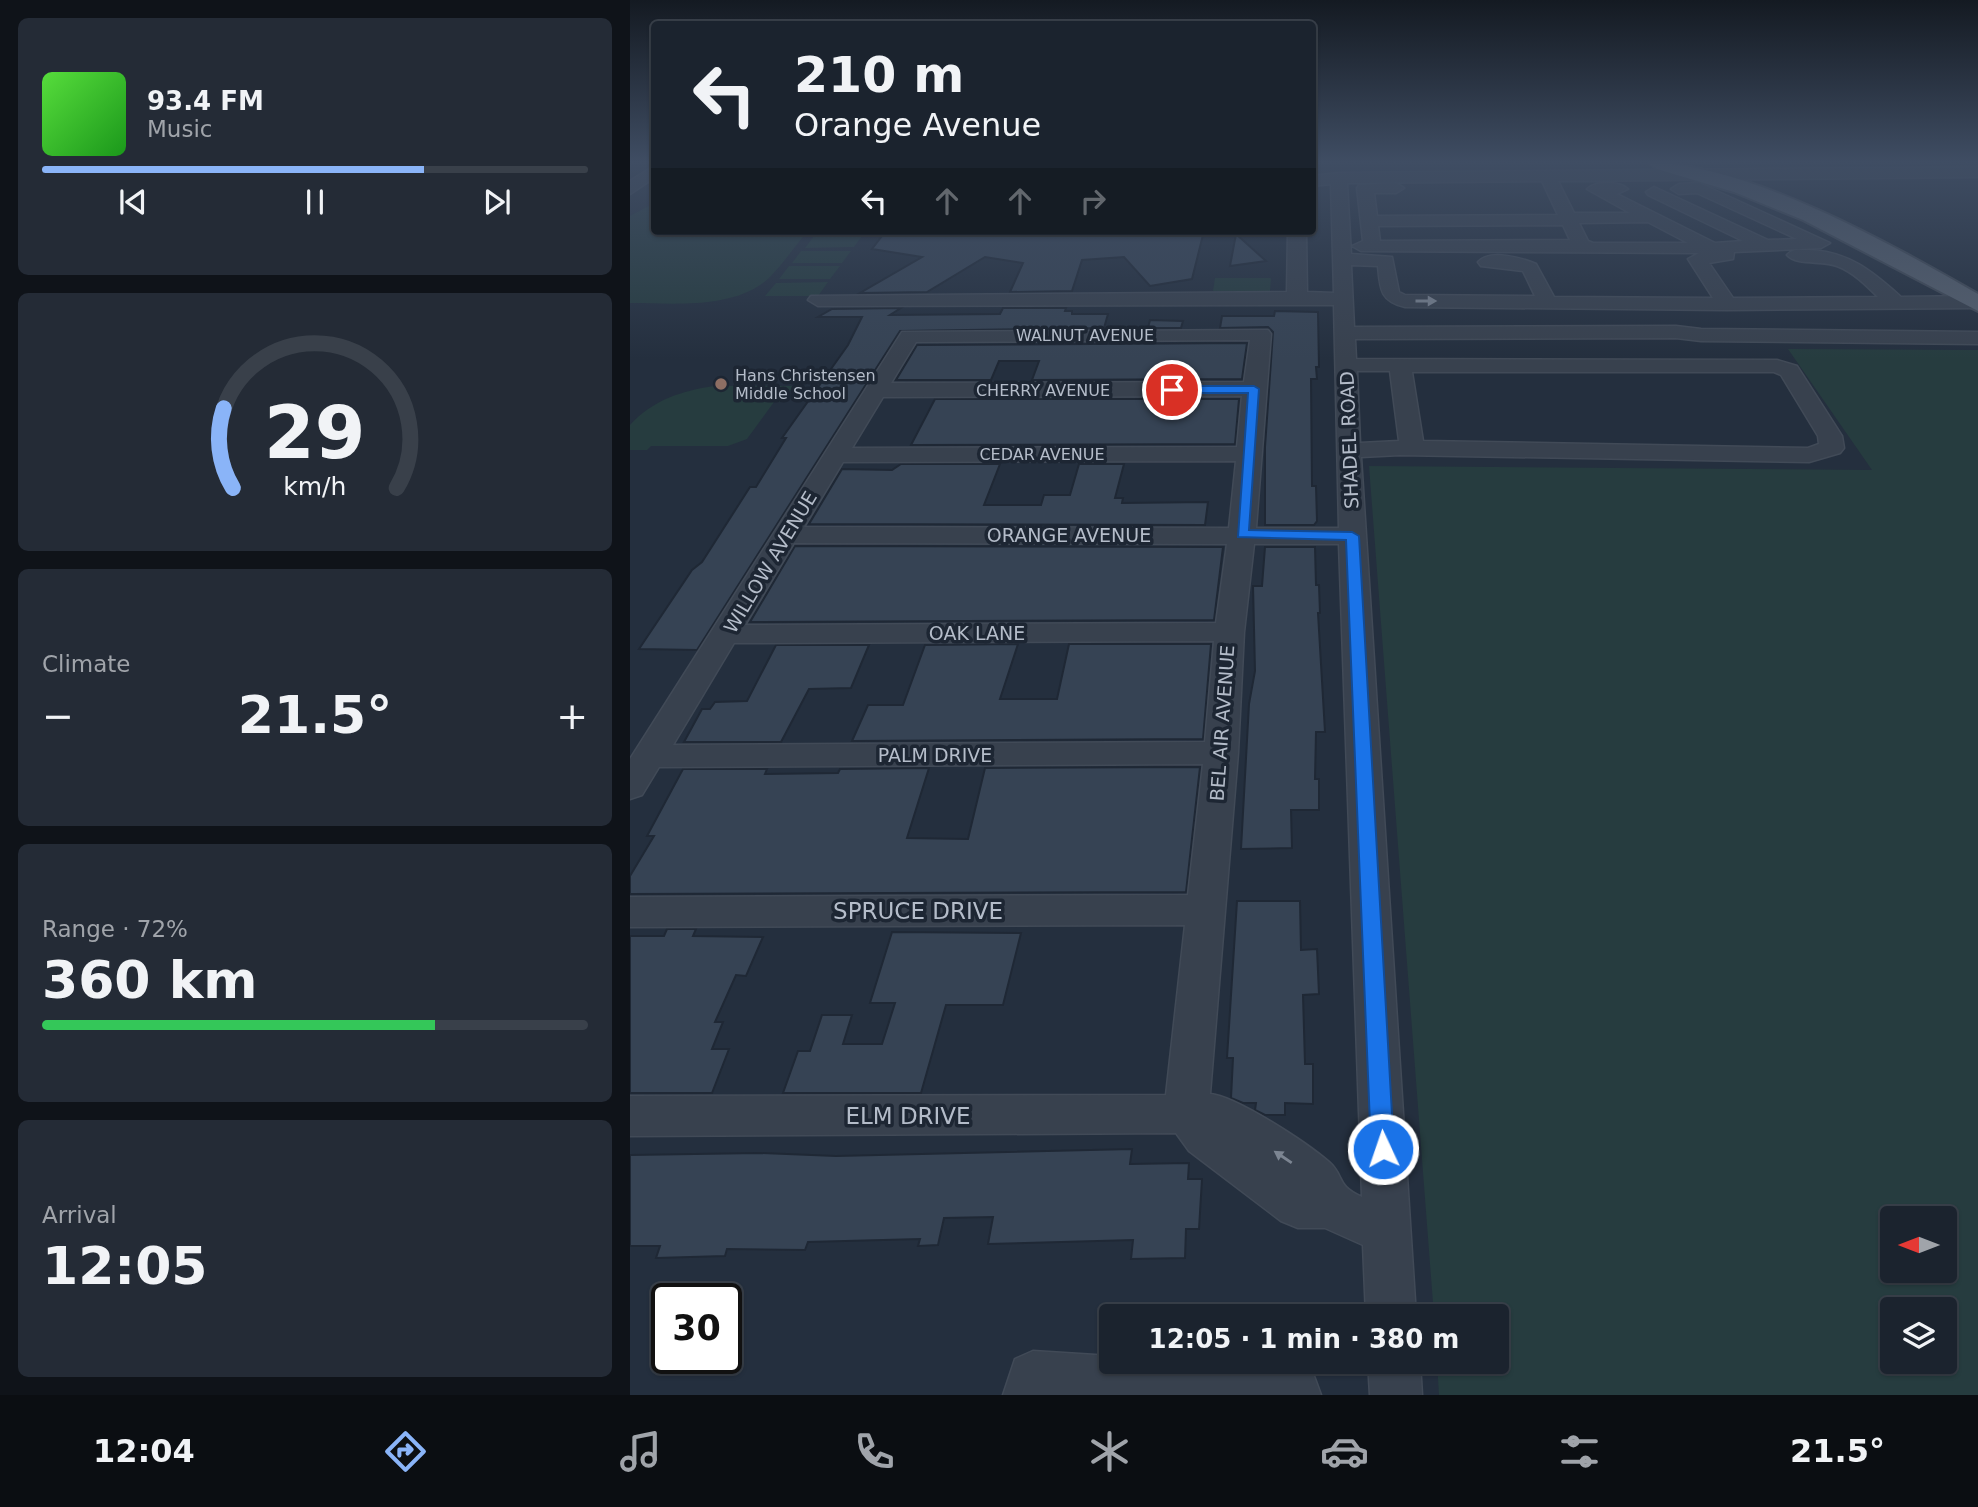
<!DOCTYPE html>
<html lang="en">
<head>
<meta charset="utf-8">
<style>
	:root { --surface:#1b232e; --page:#242b36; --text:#f1f3f6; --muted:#a0a4aa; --line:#39404a; --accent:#8ab4f8 }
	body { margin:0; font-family:"DejaVu Sans",sans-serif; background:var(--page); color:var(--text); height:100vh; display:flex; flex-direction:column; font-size:26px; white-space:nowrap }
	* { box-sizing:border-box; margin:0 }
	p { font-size:23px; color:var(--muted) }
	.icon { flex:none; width:38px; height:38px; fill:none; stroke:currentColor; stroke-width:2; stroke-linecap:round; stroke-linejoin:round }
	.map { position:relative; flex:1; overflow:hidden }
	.drawer { display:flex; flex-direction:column; gap:18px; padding:18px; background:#0f1319; width:630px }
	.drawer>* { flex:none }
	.guide { position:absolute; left:21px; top:21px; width:665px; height:214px; border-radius:7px; box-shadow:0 2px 5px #0004,0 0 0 2px var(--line); background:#1b232e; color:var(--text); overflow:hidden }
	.needle { width:46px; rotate:270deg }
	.fabs { position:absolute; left:1250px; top:1206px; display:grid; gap:14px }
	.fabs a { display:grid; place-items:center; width:77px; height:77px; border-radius:7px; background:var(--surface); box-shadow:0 2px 5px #0004,0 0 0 2px var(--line); font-size:35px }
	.speed { position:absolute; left:21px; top:1283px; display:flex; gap:14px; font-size:35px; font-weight:700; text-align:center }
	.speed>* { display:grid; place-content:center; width:91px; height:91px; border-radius:50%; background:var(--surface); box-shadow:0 2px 5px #0004,0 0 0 2px var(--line); line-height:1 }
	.speed .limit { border:4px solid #111; border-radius:10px; background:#fff; color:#111 }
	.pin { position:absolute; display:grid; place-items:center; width:60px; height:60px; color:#fff; margin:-30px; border:4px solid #fff; border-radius:50%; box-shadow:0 2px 7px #0007 }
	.me { position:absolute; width:77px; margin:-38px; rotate:357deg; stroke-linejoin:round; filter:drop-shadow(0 0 5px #0008) }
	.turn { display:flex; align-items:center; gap:24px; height:147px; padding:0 28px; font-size:32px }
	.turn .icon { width:91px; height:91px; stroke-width:2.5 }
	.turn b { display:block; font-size:49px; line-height:60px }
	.lanes { display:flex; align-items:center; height:66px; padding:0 28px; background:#0003; justify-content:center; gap:35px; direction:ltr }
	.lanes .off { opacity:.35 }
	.big { font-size:52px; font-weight:700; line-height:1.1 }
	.drawer .card { flex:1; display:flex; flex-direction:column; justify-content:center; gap:10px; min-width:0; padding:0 24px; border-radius:10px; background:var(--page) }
	.drawer .dial { align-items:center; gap:0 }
	.dial svg { height:182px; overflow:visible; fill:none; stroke:var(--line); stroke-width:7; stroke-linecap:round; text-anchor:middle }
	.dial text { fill:var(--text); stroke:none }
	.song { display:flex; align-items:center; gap:21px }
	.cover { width:84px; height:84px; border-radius:10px; background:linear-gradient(135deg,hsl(110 70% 55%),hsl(120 70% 35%)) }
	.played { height:7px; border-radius:4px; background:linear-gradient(90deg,var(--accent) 70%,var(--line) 70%) }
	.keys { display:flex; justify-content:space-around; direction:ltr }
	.heat { display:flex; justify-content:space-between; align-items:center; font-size:38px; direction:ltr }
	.charge { height:10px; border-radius:5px; background:linear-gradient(90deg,#34c759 72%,var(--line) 0) }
	.trip { position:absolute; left:469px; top:1304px; width:410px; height:70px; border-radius:7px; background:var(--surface); box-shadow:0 2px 5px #0004,0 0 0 2px var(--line); font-weight:700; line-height:70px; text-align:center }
	.dock { display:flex; height:112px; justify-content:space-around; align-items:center; background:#0b0e12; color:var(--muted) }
	.dock .icon { width:49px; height:49px }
	.dock .on { color:var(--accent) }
	.dock b { font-size:32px; color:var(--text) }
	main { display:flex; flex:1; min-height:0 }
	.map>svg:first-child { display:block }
</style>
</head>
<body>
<main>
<section class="drawer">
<div class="card">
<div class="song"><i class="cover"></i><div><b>93.4 FM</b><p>Music</p></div></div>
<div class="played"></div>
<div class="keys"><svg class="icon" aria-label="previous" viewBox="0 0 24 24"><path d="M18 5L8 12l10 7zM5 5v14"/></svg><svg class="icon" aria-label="pause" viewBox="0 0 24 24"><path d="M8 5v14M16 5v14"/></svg><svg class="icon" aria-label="next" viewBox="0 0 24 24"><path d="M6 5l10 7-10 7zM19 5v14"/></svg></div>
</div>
<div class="card dial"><svg viewBox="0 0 100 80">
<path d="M14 69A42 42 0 1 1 86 69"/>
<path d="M14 69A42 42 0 0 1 10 34" stroke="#8ab4f8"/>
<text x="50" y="56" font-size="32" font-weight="700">29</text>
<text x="50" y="72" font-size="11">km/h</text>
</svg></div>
<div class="card"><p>Climate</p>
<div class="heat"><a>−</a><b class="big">21.5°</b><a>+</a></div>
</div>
<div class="card"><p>Range · 72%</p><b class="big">360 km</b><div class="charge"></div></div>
<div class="card"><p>Arrival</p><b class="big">12:05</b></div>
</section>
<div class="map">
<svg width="1348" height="1395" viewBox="0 0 1348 1395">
	<rect width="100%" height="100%" fill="#242f3e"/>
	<path fill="#263c3f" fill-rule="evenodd" d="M24,203v28h154c-13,15 -25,33 -39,47 -34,32 -97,25 -139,25v-87z
		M184,236h48l-8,11 -49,1z
		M171,251h50l-9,12h-50z
		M159,266h51l-10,13h-51z
		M585,278h56l-1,13h-57z
		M198,282l-10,14h-53l11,-13z
		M1158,349l190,1v1045h-539l-2,-33h59v-46h-62l-65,-850 503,4zM1262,1218h52v52h-52zM1262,1309h52v53h-52z
		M84,386h80l-12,16h-8l-27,37 -19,7h-77l-4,4h-17v-25c23,-25 51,-34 84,-39z"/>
	<path fill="#364354" stroke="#1f2835" stroke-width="2" d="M260,231h314l-12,48 -42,7 -26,-29 -42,3 -10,31 -62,1 13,-29 -38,-6 -58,35 -67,1 62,-36 -50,-8 10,-13z
		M606,234l30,27 -36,5z
		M271,308l-11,7 110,-1 3,-6h63l-1,3h7v3h36l-4,14 -204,3 -203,319 -58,-1 53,-79 10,-8 48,-75h6l30,-49h-4l66,-93 14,-28h-44l14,-8z
		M645,311l43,1 1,55h-3l1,12h-6l1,107h4l1,35 -3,4h-49v-78l8,-115 -5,-5 -48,1 2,-12h52z
		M520,320l33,1 -2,7h-33z
		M617,343l-5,36 -210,1 7,-19h-40l-8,19h-95l21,-35z
		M305,399h304l-4,45 -324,1z
		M271,464h99l-16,41h57l3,-10h26l9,-31h45l-9,34h8l-1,5 86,-1 -3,23 -396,-1 33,-55 50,1z
		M165,546l428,1 -9,73 -464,2z
		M635,547h50l1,38h3l1,28h-2l7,119h-9l-1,47h4v31h-28l1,38 -51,1 8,-145 6,-33 -2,-85h9z
		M388,644l-18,55h57l12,-55h142l-8,95 -351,2 16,-36h35l22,-60z
		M146,645h93l-18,43 -42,1 -28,53h-97l18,-33h8l5,-7 32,-1z
		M570,767l-14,125 -556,2v-18l24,-40h-7l36,-67h84l-2,5 73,-1 2,-4 89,-1 -22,70 61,1 17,-71z
		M607,901h63l1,49 16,-1 2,45 -16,1 2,69h8v40l-28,-1v12h-20l-10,-5 1,-7h-13l-12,-5 2,-40h-6z
		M37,929h29l-3,7 70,1 -17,39 -10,-1 -21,47h8l-11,27h17l-17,44h-82v-157h34z
		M262,932l129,1 -18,72h-57l-25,88h-138l15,-42h12l12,-36h30l-9,29h39l13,-41h-25z
		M502,1149l-2,15 59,-1 -1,16h14l-3,50h-13l-1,29 -54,1 2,-19 -145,4 5,-27 -49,1 -6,27 -20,1 2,-7 -112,3 -3,8 -78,-1 -2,7 -69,2 4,-12h-30v-91l129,-2 77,3z"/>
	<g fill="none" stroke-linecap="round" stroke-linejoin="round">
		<g stroke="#414a57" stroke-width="3">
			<path id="minor" d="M24,166v12l-24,16v-13z
				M1348,167v10l-420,4 16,32h56l-43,-24c9,-8 32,-8 41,0l-11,5 98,49 28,-2 -95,-46 -2,-3 8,-5 114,53 29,-1 -100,-46 -18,1 -8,-5 8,-5 20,-1 131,60 -9,5 -87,4 -1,7 -24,4 24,35 145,-1c-12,-12 -25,-25 -41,-31 -15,-6 -40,0 -50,-11 6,-7 12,-5 20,-5 41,1 65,21 94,47l73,-1 4,1v10l-4,1 -247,2 -322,-3c-25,-6 -25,-18 -27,-41l-27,-1 3,62 322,-1 25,3 277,3v12l-277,-3 -25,-3 -321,1 1,20 421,1 20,6 45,70 2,12 -4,5 -31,9 -409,-7 -39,2 55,859h-50l-3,-71 -38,-17h-27l-17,-7 -92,-70 -13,-18 -546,3v-40l536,-1 19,-170 -555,2v-30l558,-2 15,-131 -544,3 -17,28 -12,4v-40l272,-427 366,-2 3,4 -15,194h83l-5,-223 -516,1 -10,-6 3,-4 476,-4 1,-61h18l1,61 27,1 -3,-109 -19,2v-10l27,-3zM912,181l16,34 -181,1 -3,-23h22l8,-5 -8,-5 -37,2 -2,3 6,53 -11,5 9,5 338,2 -11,6 25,39 -159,-1 -18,-33c-14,-6 -46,-15 -58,-2l3,4 42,5 12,25 -130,-1 -6,-3 -7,-35 -41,-3 -4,-71zM1018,222l40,21h-95l-5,-2 -9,-18zM933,225l7,15 -190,1 -2,-15zM620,340l-6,42 -353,1 25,-41zM727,371h33l9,70 -39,2zM782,372h362l7,3 37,61 1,8 -11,4 -385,-7zM612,396l-5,51 -385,1 31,-51zM606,461l-7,67 -425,-1 39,-65zM164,543l433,1 -11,79 -471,2zM624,544h85l23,653c-27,-12 -17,-21 -33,-35 -22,-19 -93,-66 -119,-68l28,-341 6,-121zM584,641l-9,101 -532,3 61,-102z
				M403,1351l78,5v6c55,0 155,-6 203,14l7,19h-318l12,-36z
				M738,1362h52l2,33h-52z"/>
		</g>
		<g stroke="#414a57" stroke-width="4">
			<path id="major" d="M1019,163c99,0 243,82 329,131v17l-175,-91 -69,-28 -77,-23z"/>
		</g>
		<use href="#minor" fill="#38414e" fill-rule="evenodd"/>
		<use href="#major" fill="#56606e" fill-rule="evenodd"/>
	</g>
	<defs><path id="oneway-solid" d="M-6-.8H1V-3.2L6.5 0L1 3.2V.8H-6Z" transform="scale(1.75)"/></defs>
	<g fill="#7c8592">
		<use href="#oneway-solid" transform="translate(796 301)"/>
		<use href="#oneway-solid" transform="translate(653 1157) rotate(-146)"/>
	</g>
	<linearGradient id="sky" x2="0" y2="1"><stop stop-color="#141a22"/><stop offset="0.45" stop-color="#3f4d63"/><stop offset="1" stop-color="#3f4d63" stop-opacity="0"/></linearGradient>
	<rect width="1348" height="359" fill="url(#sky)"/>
	<path fill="#1a73e8" stroke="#114b97" stroke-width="2" d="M624,386l5,3 -10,141 103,2 7,4 35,613 -3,7 -8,3 -8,-3 -4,-7 -25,-609 -108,-3 10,-144h-76l-5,-3 5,-4z"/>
	<circle fill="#8d6e63" stroke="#1d2633" stroke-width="2.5" cx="91" cy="384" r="7"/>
	<g text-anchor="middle" stroke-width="7" stroke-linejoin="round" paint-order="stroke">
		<g font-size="16" fill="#b4bcc9" stroke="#1d2633">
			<text x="455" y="341">WALNUT AVENUE</text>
			<text x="413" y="396">CHERRY AVENUE</text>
			<text x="412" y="460">CEDAR AVENUE</text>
		</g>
		<g font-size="16" fill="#b4bcc9" stroke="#1d2633" text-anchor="start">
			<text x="105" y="381">Hans Christensen<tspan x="105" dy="18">Middle School</tspan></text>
		</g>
		<g font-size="19" fill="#b4bcc9" stroke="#1d2633">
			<text transform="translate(719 440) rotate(-92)" y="7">SHADEL ROAD</text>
			<text x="439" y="542">ORANGE AVENUE</text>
			<text transform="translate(140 562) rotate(-59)" y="7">WILLOW AVENUE</text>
			<text x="347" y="640">OAK LANE</text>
			<text transform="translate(592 723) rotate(-86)" y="7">BEL AIR AVENUE</text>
			<text x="305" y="762">PALM DRIVE</text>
		</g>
		<g font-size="23" fill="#b4bcc9" stroke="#1d2633">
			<text x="288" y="919">SPRUCE DRIVE</text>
			<text x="278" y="1124">ELM DRIVE</text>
		</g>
	</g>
</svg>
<div class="fabs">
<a><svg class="needle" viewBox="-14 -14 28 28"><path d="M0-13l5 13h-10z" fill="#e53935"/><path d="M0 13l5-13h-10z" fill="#a0a4aa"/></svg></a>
<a><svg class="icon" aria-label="layers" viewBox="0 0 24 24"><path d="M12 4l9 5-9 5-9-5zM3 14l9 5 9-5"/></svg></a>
</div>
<div class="speed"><div class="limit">30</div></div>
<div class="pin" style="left:542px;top:390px;background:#d93025"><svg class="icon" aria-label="arrive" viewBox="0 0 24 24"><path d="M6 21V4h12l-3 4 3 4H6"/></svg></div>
<svg class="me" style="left:753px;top:1149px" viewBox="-20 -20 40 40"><circle r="17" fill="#1a73e8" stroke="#fff" stroke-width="3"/><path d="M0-11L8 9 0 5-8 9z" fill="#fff"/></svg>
<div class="trip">12:05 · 1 min · 380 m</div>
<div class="guide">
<div class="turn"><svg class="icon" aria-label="left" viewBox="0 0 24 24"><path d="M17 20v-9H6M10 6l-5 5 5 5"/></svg><div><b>210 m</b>Orange Avenue</div></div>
<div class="lanes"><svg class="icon" aria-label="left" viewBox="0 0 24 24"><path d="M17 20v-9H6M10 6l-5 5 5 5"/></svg><svg class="icon off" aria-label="ahead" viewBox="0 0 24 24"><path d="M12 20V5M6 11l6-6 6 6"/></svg><svg class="icon off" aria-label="ahead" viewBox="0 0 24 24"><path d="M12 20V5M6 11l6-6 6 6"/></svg><svg class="icon off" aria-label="right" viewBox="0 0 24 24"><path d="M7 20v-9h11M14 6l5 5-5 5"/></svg></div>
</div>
</div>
</main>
<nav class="dock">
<b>12:04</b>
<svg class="icon on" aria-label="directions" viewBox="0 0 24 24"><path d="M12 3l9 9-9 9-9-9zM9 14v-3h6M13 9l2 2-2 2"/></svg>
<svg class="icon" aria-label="music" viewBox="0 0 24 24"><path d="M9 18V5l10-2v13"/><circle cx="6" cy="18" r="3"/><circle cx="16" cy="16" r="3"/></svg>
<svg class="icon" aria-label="phone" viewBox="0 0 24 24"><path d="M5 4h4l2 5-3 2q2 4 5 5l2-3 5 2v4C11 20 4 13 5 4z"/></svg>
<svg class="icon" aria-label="climate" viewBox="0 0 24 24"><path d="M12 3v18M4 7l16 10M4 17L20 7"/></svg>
<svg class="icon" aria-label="car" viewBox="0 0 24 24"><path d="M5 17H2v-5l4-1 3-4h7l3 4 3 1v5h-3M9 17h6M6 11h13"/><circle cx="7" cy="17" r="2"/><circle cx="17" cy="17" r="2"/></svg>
<svg class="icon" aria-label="filters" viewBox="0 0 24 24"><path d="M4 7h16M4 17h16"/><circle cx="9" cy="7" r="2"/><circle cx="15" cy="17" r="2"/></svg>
<b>21.5°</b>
</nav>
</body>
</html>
